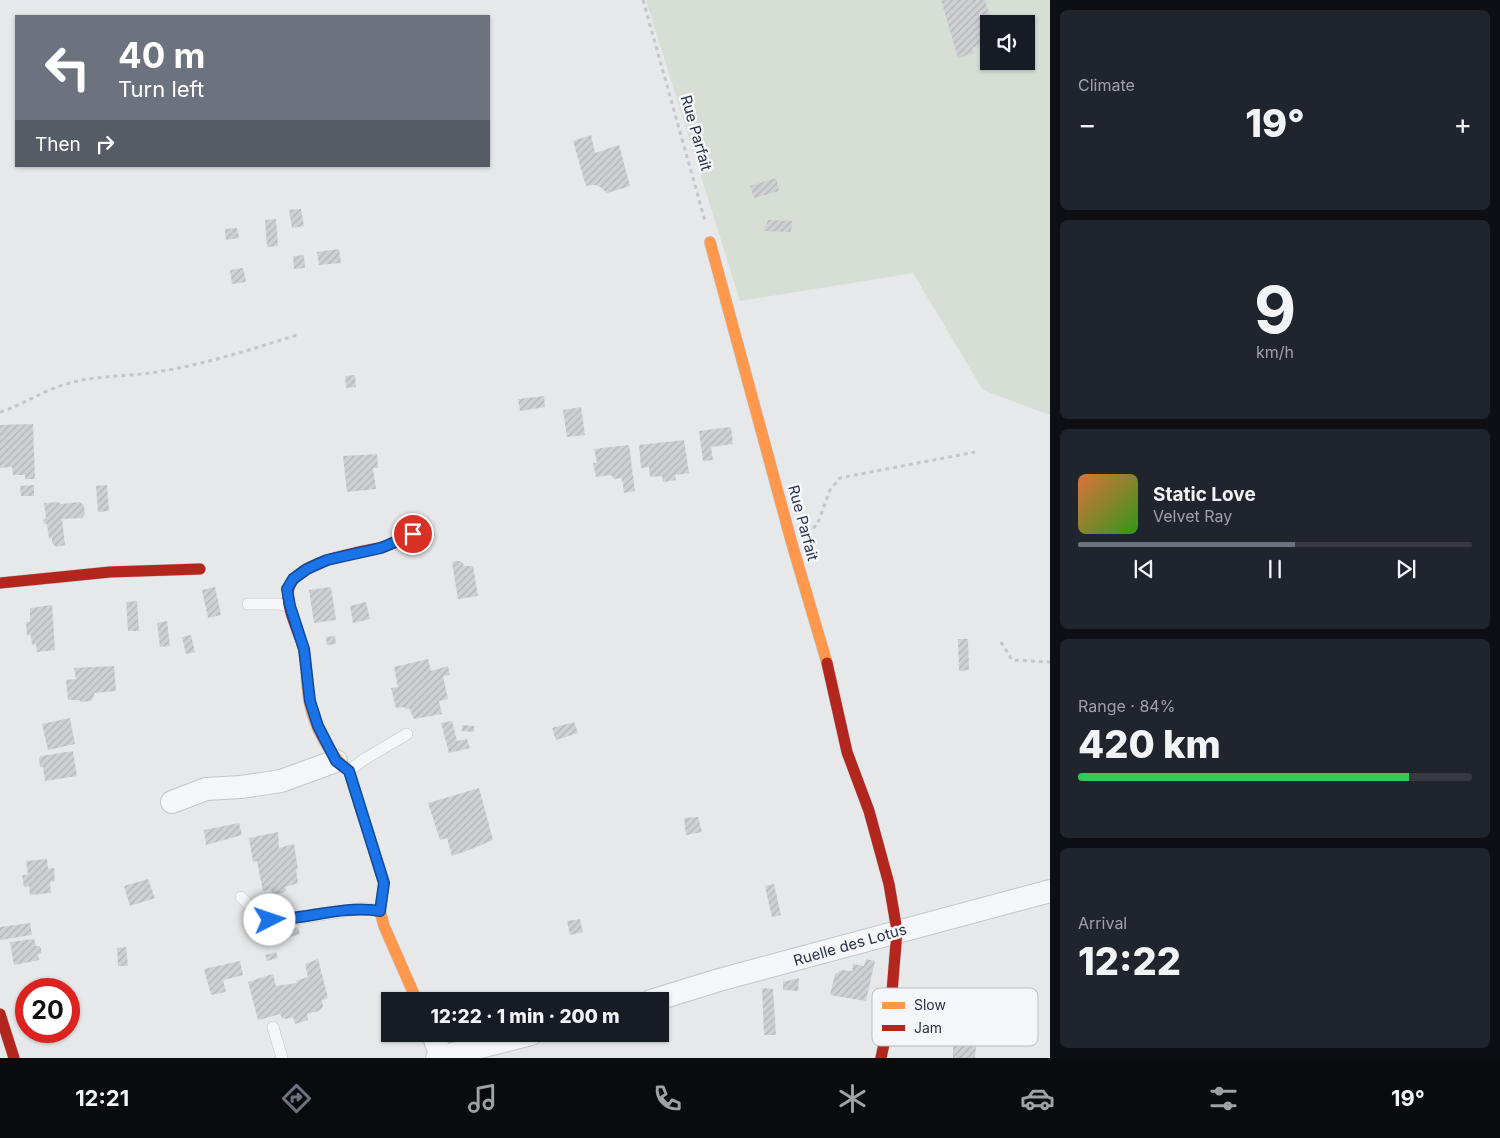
<!DOCTYPE html>
<html lang="en">
<head>
<meta charset="utf-8">
<style>
	:root { --surface:#171b24; --page:#20242c; --text:#f1f3f6; --muted:#9ea1a6; --line:#363941; --accent:#6c737f }
	body { margin:0; font-family:Inter,sans-serif; background:var(--page); color:var(--text); height:100vh; display:flex; flex-direction:column; font-size:19px; white-space:nowrap }
	* { box-sizing:border-box; margin:0 }
	p { font-size:16px; color:var(--muted) }
	.icon { flex:none; width:28px; height:28px; fill:none; stroke:currentColor; stroke-width:2; stroke-linecap:round; stroke-linejoin:round }
	.map { position:relative; flex:1; overflow:hidden }
	.panel { display:flex; flex-direction:column; gap:10px; padding:10px; background:#0d0f14; width:450px }
	.panel>* { flex:none }
	.top-card { position:absolute; left:15px; top:15px; width:475px; height:152px; border-radius:0px; box-shadow:0 1px 4px #0004; background:#6c737f; color:#fff; overflow:hidden }
	.buttons { position:absolute; left:980px; top:15px; display:grid; gap:10px }
	.buttons a { display:grid; place-items:center; width:55px; height:55px; border-radius:0px; background:var(--surface); box-shadow:0 1px 4px #0004; font-size:25px }
	.speed { position:absolute; left:15px; top:978px; display:flex; gap:10px; font-size:25px; font-weight:700; text-align:center }
	.speed>* { display:grid; place-content:center; width:65px; height:65px; border-radius:50%; background:var(--surface); box-shadow:0 1px 4px #0004; line-height:1 }
	.speed .limit { border:8px solid #d22; background:#fff; color:#111 }
	.pin { position:absolute; display:grid; place-items:center; width:42px; height:42px; color:#fff; margin:-21px; border:2px solid #fff; border-radius:50%; box-shadow:0 1px 5px #0007 }
	.me { position:absolute; width:55px; margin:-28px; rotate:86deg; stroke-linejoin:round; filter:drop-shadow(0 0 4px #0008) }
	.turn { display:flex; align-items:center; gap:18px; height:105px; padding:0 20px; font-size:22px }
	.turn .icon { width:65px; height:65px; stroke-width:2.5 }
	.turn b { display:block; font-size:35px; line-height:42px }
	.then { display:flex; align-items:center; height:48px; padding:0 20px; background:#0003; gap:10px; font-size:19px }
	.big { font-size:38px; font-weight:800; line-height:1.1 }
	.panel .card { flex:1; display:flex; flex-direction:column; justify-content:center; gap:8px; min-width:0; padding:0 18px; border-radius:8px; background:var(--page) }
	.panel .dial { align-items:center; gap:0 }
	.dial b { font-size:65px; line-height:1 }
	.song { display:flex; align-items:center; gap:15px }
	.cover { width:60px; height:60px; border-radius:8px; background:linear-gradient(135deg,hsl(20 70% 55%),hsl(110 70% 35%)) }
	.played { height:5px; border-radius:2px; background:linear-gradient(90deg,var(--accent) 55%,var(--line) 55%) }
	.keys { display:flex; justify-content:space-around; direction:ltr }
	.heat { display:flex; justify-content:space-between; align-items:center; font-size:28px; direction:ltr }
	.charge { height:8px; border-radius:4px; background:linear-gradient(90deg,#34c759 84%,var(--line) 0) }
	.trip { position:absolute; left:381px; top:992px; width:288px; height:50px; border-radius:0px; background:var(--surface); box-shadow:0 1px 4px #0004; font-weight:800; line-height:50px; text-align:center }
	.tab-bar { display:flex; height:80px; justify-content:space-around; align-items:center; background:#090b0e; color:var(--muted) }
	.tab-bar .icon { width:35px; height:35px }
	.tab-bar .on { color:var(--accent) }
	.tab-bar b { font-size:22px; color:var(--text) }
	main { display:flex; flex:1; min-height:0 }
	.map>svg:first-child { display:block }
</style>
</head>
<body>
<main>
<div class="map">
<svg width="1050" height="1058" viewBox="0 0 1050 1058">
	<defs>
		<pattern id="building-hatch" width="6" height="6" patternUnits="userSpaceOnUse" patternTransform="scale(1.25)"><rect width="6" height="6" fill="#ced0d3"/><path d="M-1 1l2-2M0 6l6-6M5 7l2-2" fill="none" stroke="#b1b3b6"/></pattern>
	</defs>
	<rect width="100%" height="100%" fill="#e6e8ea"/>
	<path fill="#d6ded6" fill-rule="evenodd" d="M646,0h404v415l-67,-25 -70,-117 -173,28zM989,24h37v37h-37z"/>
	<path fill="url(#building-hatch)" d="M941,0h44l6,20 -2,6 -4,2 4,15 -17,5 2,5 -16,5z
		M591,135l4,18 24,-8 11,41 -23,7 -8,-7 -4,-1 -9,1 -13,-45z
		M776,178l3,13 -25,7 -4,-12z
		M301,209l3,17 -12,2 -3,-18z
		M276,219l2,27 -11,1 -2,-27z
		M768,220l24,1 -1,11 -27,-1z
		M237,228l2,10 -13,2 -1,-11z
		M339,249l2,14 -22,2 -2,-13z
		M304,255l1,13 -11,1 -1,-13z
		M243,268l3,14 -14,2 -2,-14z
		M355,375l1,12 -10,1 -1,-12z
		M544,396l1,11 -25,4 -2,-12z
		M581,407l4,28 -18,2 -4,-27z
		M33,424l2,55h-10v-4h-12l-1,-8 -12,1v-43z
		M731,427l2,17 -22,3 2,13 -10,1 -4,-30z
		M684,440l5,33 -14,2 1,5 -13,2 -1,-6 -12,1 -1,-10 -8,1 -2,-23z
		M629,445l6,46 -11,2 -2,-15 -8,1 -3,-4 -15,2 -3,-14h4l-3,-14z
		M377,454l1,14h-5l3,21 -29,3 -4,-36z
		M34,485v11h-13l-1,-10z
		M107,485l2,26 -11,1 -2,-26z
		M59,502l1,2 20,-2 4,4 1,8 -3,4 -20,1 3,26 -9,2 -4,-4v-5l-3,1 -2,-15 -3,-1 -1,-3 3,-2 -2,-15z
		M455,561h5l3,2 1,3h9l5,30 -20,3 -6,-36z
		M215,587l6,28 -13,3 -6,-28z
		M331,587l5,33 -22,3 -5,-33z
		M137,601l2,30h-11l-2,-29z
		M366,602l4,17 -17,4 -3,-17z
		M52,605l3,45 -18,2 -1,-8 -4,1 -1,-10h-4l-1,-13h4v-14z
		M167,621l3,25 -10,1 -3,-24z
		M191,635l4,17 -9,2 -4,-17z
		M335,636l1,8 -9,1 -1,-8z
		M958,639h10l1,31 -10,1z
		M428,659l3,12 17,-5 2,9 -7,1 5,23 -9,2 3,13 -28,5 -5,-11 -4,1 -1,-2 -8,1 -5,-20 7,-1 -4,-20z
		M114,666l2,25 -22,2v4l-3,4 -10,1 -2,-2h-11l-2,-20 10,-1 -2,-11z
		M70,718l5,26 -27,6 -6,-26z
		M452,721l5,20 10,-2 3,9 -21,5 -8,-30z
		M574,722l4,11 -22,7 -4,-12z
		M462,725l12,1v6l-12,-1z
		M73,751l4,25 -32,5 -2,-14h-3l-1,-9 2,-2z
		M479,788l14,52 -19,8 -22,8 -5,-18 -7,2 -12,-37z
		M698,817l4,15 -16,3 -2,-17z
		M239,823l3,12 -36,10 -2,-15z
		M278,832l1,16 15,-4 4,25h-2l2,14 -13,4 1,3 -3,3 -7,1 -4,-1 -1,-4 -8,2 -6,-30 -4,1 -4,-24z
		M47,859l1,10 6,-1 1,13 -5,1 1,11 -21,2 -1,-9 -5,1 -2,-12h6l-2,-14z
		M148,879l7,19 -25,8 -6,-20z
		M774,884l7,31 -9,2 -7,-31z
		M580,919l3,13 -13,3 -3,-14z
		M30,923l2,12 -32,5v-13z
		M298,927l2,7 -10,3 -2,-6z
		M34,939l2,7h4l2,7 -4,1 1,6 -25,5 -4,-23z
		M126,947l2,19h-10l-1,-18z
		M276,952l2,6 -11,3 -2,-6z
		M318,959l10,39 -6,2 1,7 -4,4 -12,3 1,6 -13,4 -2,-7 -7,2 -4,-1 -2,-4 -22,6 -10,-38 25,-8 3,12 21,-3 -1,-2 12,-4 -3,-13z
		M866,959l9,2 -9,40 -36,-6 5,-21 7,-4 10,1 1,-7 11,2z
		M240,961l3,14 -20,5 3,12 -15,3 -7,-26z
		M799,978l-1,13 -15,-1v-8z
		M762,988l11,1 3,46h-12z
		M953,1045l23,1 -1,12h-22z"/>
	<g fill="none" stroke-linecap="round" stroke-linejoin="round">
		<g stroke="#c4c6c8" stroke-width="12">
			<path id="lane" d="M248,604h30l12,2
				M349,771l14,-11 44,-26
				M241,897l15,15 14,8h19l75,-12 16,3
				M273,1027l9,31"/>
		</g>
		<g stroke="#c4c6c8" stroke-width="24">
			<path id="street" d="M172,802l34,-13 35,-2 40,-6 55,-20
				M651,1001l68,-21 331,-89
				M433,1034l8,23
				M437,1058l94,-24"/>
		</g>
		<g stroke="#c4c6c8" stroke-width="12">
			<path id="slow" d="M710,242l82,302 35,119
				M304,650c3,16 2,34 5,50 5,27 20,54 40,71l35,112 -4,28 4,15 33,75"/>
		</g>
		<g stroke="#c4c6c8" stroke-width="12">
			<path id="jam" d="M0,583l110,-11 90,-3
				M304,650c-5,-18 -16,-37 -16,-56 1,-34 73,-41 98,-48 11,-4 21,-9 31,-15
				M827,663l20,89 22,59 20,73 8,47 -7,85 -9,42
				M0,1014l14,44"/>
		</g>
		<path stroke="#c5c6ca" stroke-width="3" stroke-dasharray="4 4" stroke-linecap="butt" d="M643,0l62,221
			M0,412c22,-7 41,-20 63,-27 30,-10 63,-8 94,-13 49,-8 96,-23 143,-38
			M813,528l4,-3 13,-35 10,-12 135,-26
			M1001,642l11,18 38,2"/>
		<use href="#lane" stroke="#f5f6f7" stroke-width="11"/>
		<use href="#street" stroke="#f5f6f7" stroke-width="22"/>
		<use href="#slow" stroke="#ff974d" stroke-width="11"/>
		<use href="#jam" stroke="#b3261e" stroke-width="11"/>
	</g>
	<g fill="none" stroke-linecap="round" stroke-linejoin="round">
		<g stroke="#114b97" stroke-width="12">
			<path id="route" d="M270,920c37,-1 74,-15 110,-9l4,-28 -35,-112 -13,-10 -18,-35 -8,-25 -6,-52 -14,-43 -3,-17 6,-10 14,-10 20,-9 54,-12 32,-14"/>
		</g>
		<use href="#route" stroke="#1a73e8" stroke-width="9"/>
	</g>
	<g text-anchor="middle" stroke-width="5" stroke-linejoin="round" paint-order="stroke">
		<g font-size="15" fill="#2b3445" stroke="#f4f6f9">
			<text transform="translate(696 133) rotate(74)" y="5">Rue Parfait</text>
			<text transform="translate(803 523) rotate(75)" y="5">Rue Parfait</text>
			<text transform="translate(850 945) rotate(-16)" y="5">Ruelle des Lotus</text>
		</g>
	</g>
	<rect x="872" y="988" width="166" height="58" rx="8" fill="#f4f6f9" stroke="#b8bcc3" stroke-width="1"/>
	<rect x="882" y="1002" width="23" height="7" fill="#ff974d"/>
	<rect x="882" y="1025" width="23" height="6" fill="#b3261e"/>
	<g font-size="14" fill="#2b3445">
		<text x="914" y="1010">Slow</text>
		<text x="914" y="1033">Jam</text>
	</g>
</svg>
<div class="buttons">
<a><svg class="icon" aria-label="sound" viewBox="0 0 24 24"><path d="M4 9h4l5-4v14l-5-4H4zM17 9q2 3 0 6"/></svg></a>
</div>
<div class="speed"><div class="limit">20</div></div>
<div class="pin" style="left:413px;top:534px;background:#d93025"><svg class="icon" aria-label="arrive" viewBox="0 0 24 24"><path d="M6 21V4h12l-3 4 3 4H6"/></svg></div>
<svg class="me" style="left:270px;top:920px" viewBox="-20 -20 40 40"><circle r="19" fill="#fff"/><path d="M0-13L10 11 0 6-10 11z" fill="#1a73e8"/></svg>
<div class="trip">12:22 · 1 min · 200 m</div>
<div class="top-card">
<div class="turn"><svg class="icon" aria-label="left" viewBox="0 0 24 24"><path d="M17 20v-9H6M10 6l-5 5 5 5"/></svg><div><b>40 m</b>Turn left</div></div>
<div class="then">Then<svg class="icon" aria-label="right" viewBox="0 0 24 24"><path d="M7 20v-9h11M14 6l5 5-5 5"/></svg></div>
</div>
</div>
<section class="panel">
<div class="card"><p>Climate</p>
<div class="heat"><a>−</a><b class="big">19°</b><a>+</a></div>
</div>
<div class="card dial"><b>9</b><p>km/h</p></div>
<div class="card">
<div class="song"><i class="cover"></i><div><b>Static Love</b><p>Velvet Ray</p></div></div>
<div class="played"></div>
<div class="keys"><svg class="icon" aria-label="previous" viewBox="0 0 24 24"><path d="M18 5L8 12l10 7zM5 5v14"/></svg><svg class="icon" aria-label="pause" viewBox="0 0 24 24"><path d="M8 5v14M16 5v14"/></svg><svg class="icon" aria-label="next" viewBox="0 0 24 24"><path d="M6 5l10 7-10 7zM19 5v14"/></svg></div>
</div>
<div class="card"><p>Range · 84%</p><b class="big">420 km</b><div class="charge"></div></div>
<div class="card"><p>Arrival</p><b class="big">12:22</b></div>
</section>
</main>
<nav class="tab-bar">
<b>12:21</b>
<svg class="icon on" aria-label="directions" viewBox="0 0 24 24"><path d="M12 3l9 9-9 9-9-9zM9 14v-3h6M13 9l2 2-2 2"/></svg>
<svg class="icon" aria-label="music" viewBox="0 0 24 24"><path d="M9 18V5l10-2v13"/><circle cx="6" cy="18" r="3"/><circle cx="16" cy="16" r="3"/></svg>
<svg class="icon" aria-label="phone" viewBox="0 0 24 24"><path d="M5 4h4l2 5-3 2q2 4 5 5l2-3 5 2v4C11 20 4 13 5 4z"/></svg>
<svg class="icon" aria-label="climate" viewBox="0 0 24 24"><path d="M12 3v18M4 7l16 10M4 17L20 7"/></svg>
<svg class="icon" aria-label="car" viewBox="0 0 24 24"><path d="M5 17H2v-5l4-1 3-4h7l3 4 3 1v5h-3M9 17h6M6 11h13"/><circle cx="7" cy="17" r="2"/><circle cx="17" cy="17" r="2"/></svg>
<svg class="icon" aria-label="filters" viewBox="0 0 24 24"><path d="M4 7h16M4 17h16"/><circle cx="9" cy="7" r="2"/><circle cx="15" cy="17" r="2"/></svg>
<b>19°</b>
</nav>
</body>
</html>
